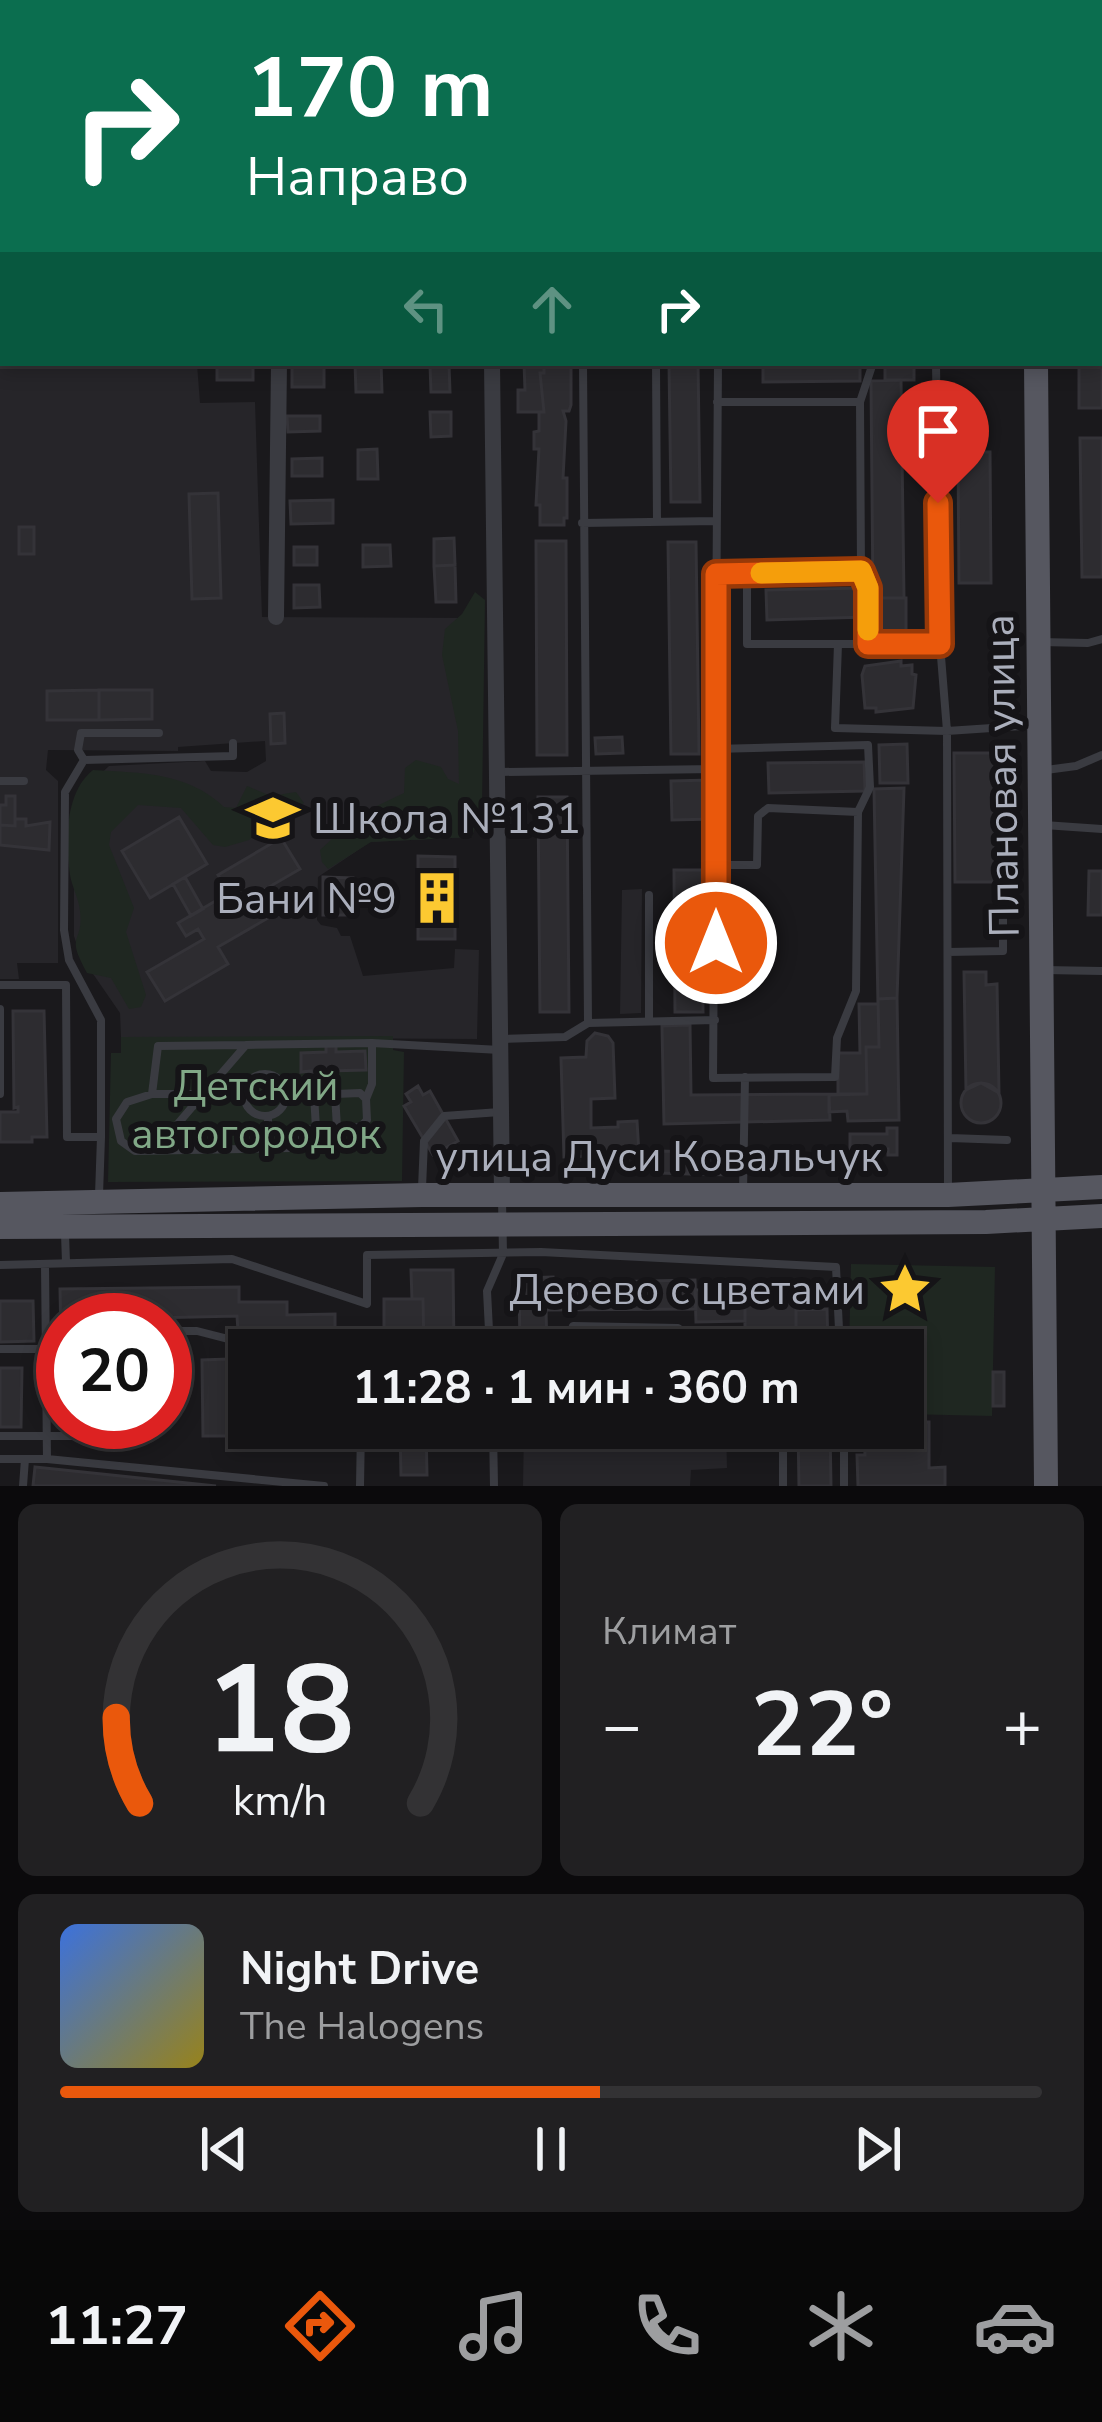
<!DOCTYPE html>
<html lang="ru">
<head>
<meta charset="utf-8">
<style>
	:root { --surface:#141315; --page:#212022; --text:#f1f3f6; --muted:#9d9ea0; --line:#333234; --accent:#ea580c }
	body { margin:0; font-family:"Nunito Sans",sans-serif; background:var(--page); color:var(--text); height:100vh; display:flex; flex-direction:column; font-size:45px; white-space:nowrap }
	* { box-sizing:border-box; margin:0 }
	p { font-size:39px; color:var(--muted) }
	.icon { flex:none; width:66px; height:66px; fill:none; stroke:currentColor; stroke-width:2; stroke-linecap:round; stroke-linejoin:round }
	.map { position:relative; height:1486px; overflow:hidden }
	.drawer { display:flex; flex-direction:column; gap:18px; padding:18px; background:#0b0a0c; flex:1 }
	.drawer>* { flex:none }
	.top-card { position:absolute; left:0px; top:0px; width:1104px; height:366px; box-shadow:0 6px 18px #0003,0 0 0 3px var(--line); background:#0b6e4f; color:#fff; overflow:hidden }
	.speed { position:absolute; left:36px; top:1293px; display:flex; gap:24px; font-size:60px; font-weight:700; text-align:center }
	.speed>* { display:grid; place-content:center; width:156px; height:156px; border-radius:50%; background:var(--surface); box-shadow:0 6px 18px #0003,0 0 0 3px var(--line); line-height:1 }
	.speed .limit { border:18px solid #d22; background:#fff; color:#111 }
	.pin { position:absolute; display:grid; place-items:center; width:102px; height:102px; color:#fff; margin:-123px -51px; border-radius:50% 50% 50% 0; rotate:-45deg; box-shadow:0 0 12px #0007 }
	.pin .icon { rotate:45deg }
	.me { position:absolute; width:132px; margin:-66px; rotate:0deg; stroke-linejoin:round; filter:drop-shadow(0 0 9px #0008) }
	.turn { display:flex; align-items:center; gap:42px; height:252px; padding:0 48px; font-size:54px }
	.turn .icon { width:156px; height:156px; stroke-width:2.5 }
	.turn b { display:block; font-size:84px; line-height:102px }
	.lanes { display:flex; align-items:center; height:114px; padding:0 48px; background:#0003; justify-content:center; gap:60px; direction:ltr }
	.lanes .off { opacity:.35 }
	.big { font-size:90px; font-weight:700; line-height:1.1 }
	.drawer .card { flex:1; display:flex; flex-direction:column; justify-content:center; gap:18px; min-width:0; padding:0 42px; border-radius:18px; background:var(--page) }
	.drawer .dial { align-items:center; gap:0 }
	.dial svg { height:312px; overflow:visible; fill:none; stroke:var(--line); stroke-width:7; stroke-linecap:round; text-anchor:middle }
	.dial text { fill:var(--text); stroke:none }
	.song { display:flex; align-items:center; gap:36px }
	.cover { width:144px; height:144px; border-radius:18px; background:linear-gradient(135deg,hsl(220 70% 55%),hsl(50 70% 35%)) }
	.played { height:12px; border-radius:6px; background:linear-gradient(90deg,var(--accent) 55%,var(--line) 55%) }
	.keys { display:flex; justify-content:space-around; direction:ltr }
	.heat { display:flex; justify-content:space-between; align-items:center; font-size:66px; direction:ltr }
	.drawer .tiles { flex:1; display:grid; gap:18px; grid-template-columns:1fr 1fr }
	.card:last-child { grid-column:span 2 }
	.trip { position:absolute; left:228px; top:1329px; width:696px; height:120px; border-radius:0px; background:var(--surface); box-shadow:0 6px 18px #0003,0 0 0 3px var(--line); font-weight:700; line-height:120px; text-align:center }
	.menu { display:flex; height:192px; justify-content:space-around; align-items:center; background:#080808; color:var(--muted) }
	.menu .icon { width:84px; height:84px }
	.menu .current { color:var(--accent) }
	.menu b { font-size:54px; color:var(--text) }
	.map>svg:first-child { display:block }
</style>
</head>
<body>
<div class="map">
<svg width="1102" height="1486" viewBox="0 0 1102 1486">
	<rect width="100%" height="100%" fill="#1a191c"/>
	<path fill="#262529" d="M0,360l197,4 3,39 55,-1 7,215 209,1 1,219 -102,5 -52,35 -1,43 4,5 16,3 4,8h9l13,40 91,-8 1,-19 24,1 -2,89 -356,-2 -1,-24 -40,-58 -6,-19v-137l35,-33 96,-5 6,10 36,1 19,-11 -1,-20 -87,6v4l-130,-1 -2,20 12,11v182h-41l2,16h-19z
		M642,889l-1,124 -21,1 2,-124z
		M524,1428h202l1,40 -36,2 -1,16h-167z"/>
	<path fill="#1f2721" d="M475,592l10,8 -3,206 -10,31 -101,5 -43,27 -6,-7 -2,-12 38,-35 46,-22 1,-25 11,-8 25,7 7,12 11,5 -1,-53 -16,-76 3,-26 17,-15z
		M93,770c49,3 94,2 131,37l12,1 11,-22 24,10 25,-4 8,11 -35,18 -20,19 -24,7 -12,-2 -32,-37 -43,-3 -27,27 -2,13 25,63 -8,24 20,63 -5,12 -12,2 -18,-31 -24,-5c-23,-41 -3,-28 -7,-62 -1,-12 -8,-24 -10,-36 -5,-34 -5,-83 23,-105z
		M393,1036v14l11,2 -2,129 -294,1 3,-129h10v-16z
		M851,1264l144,3 -3,149 -89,-2v-64h-54z"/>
	<path fill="#2d2c30" stroke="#343338" stroke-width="3" d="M1102,319v89h-23v-45h22z
		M292,363h32v24h-32z
		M355,363h26l1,29h-26z
		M524,363h20v10h-4l4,39h-26v-22h7z
		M544,363h27v42l-2,6h-6l3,10 -3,57h4v40h-3v7h-24v-20h-4l3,-56h-5v-17l5,-1v-19h5l-4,-39h4z
		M669,363h29l2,139h-29z
		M763,363h97v18l-97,1z
		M885,363h29v17h-29z
		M430,365h19l1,27h-19z
		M217,366h36v14h-36z
		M901,380l3,218h-31l-2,-217z
		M430,412h21v24l-20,1z
		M287,416h33v15l-32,1z
		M1080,438h22v139h-20z
		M377,449l1,30h-20v-29z
		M958,452h32l1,131h-32z
		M322,458v18h-30v-17z
		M218,493l3,105 -29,1 -3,-105z
		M333,500v23l-42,1 -1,-23z
		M19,527h15v27h-15z
		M454,538l1,27 -21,1v-27z
		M536,541h30l1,214h-30z
		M668,542h28l3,212h-28z
		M363,545h27l1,21 -28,1z
		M294,547h23v18h-23z
		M455,565l1,37h-20l-2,-36z
		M294,585h25l1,22 -26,1z
		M864,588l1,29 -98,3 -1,-30z
		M873,598h33v41h-32z
		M901,661v5l11,-1v9l4,1 -3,33 -37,4v-4h-11l-3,-33 3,-9z
		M99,690h53v29l-53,1z
		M99,690v30h-52v-29z
		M284,713l1,30 -14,1 -1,-30z
		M622,737l1,16 -27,1 -1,-16z
		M907,744l1,39h-28l-1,-38z
		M954,753h40l1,129h-40z
		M864,762l1,29 -96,2 -1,-30z
		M711,780l1,39 -40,1 -1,-39z
		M904,788l-7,210 -19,1 1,48h-13l1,47h-29v-41h22l-1,-49h19l-4,-215z
		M6,796h9v30l-15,-1v-20h6z
		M538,797h29l2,215h-29z
		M179,817l28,47 -57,34 -28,-47z
		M15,819h11v7l24,-4 -1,28 -49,-5v-20l15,1z
		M281,838l19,31 -57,33 6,10 12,-7 7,13 -50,29 10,17 -63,37 -18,-29 57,-33 -6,-10 -12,7 -8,-13 51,-30 -11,-18z
		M418,856l37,1v82h-37z
		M674,870h28l1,142h-28z
		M1089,871h13v44h-14z
		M185,877l18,32 -12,7 -18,-32z
		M323,877l30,1v37h-30z
		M964,972h22v13l11,-1 2,109 -18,-10 -15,7z
		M897,998l2,122 -51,1 -1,-10 -18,1v-17l38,-1 -1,-47h13l-1,-48z
		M13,1011h31l3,126h-15v5h-32v-30h18v-5l-4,1z
		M690,1025l1,70 147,-1 -9,1 1,25 -166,4 -2,-98z
		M595,1033l13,3 5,7 2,55 -24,1v29l27,-1v-5l19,-1 2,33 -75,3 -3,-99 25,-1 1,-16z
		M326,1045h10v7l29,-1 1,19 -40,1v6l-14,1 -1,-7 -10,1v-19l25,-1z
		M961 1103a20 20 0 1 1 40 0a20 20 0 1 1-40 0Z
		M418,1086l5,9 7,-4 28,50 -25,14 -29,-49 7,-4 -5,-8z
		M887,1128h10v27h-9v-6h-38v-15h37z
		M661,1151l27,1v22l-27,-1z
		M849,1154l7,6v6l-105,2v-12z
		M691,1158l42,1v16l-42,-1z
		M411,1270h42l1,80h-30l-1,-51h-11z
		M553,1277v6l142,-3 1,29 -150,1 1,40h-27l-1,-72z
		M239,1287v15h48v13l48,-1v15h49v21h-48v-6h-50v-14l-48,1 -1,-15 -174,4 -1,68 -2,-99z
		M745,1289v32l-49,1 -1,-32z
		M384,1299h39l1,51h-40z
		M0,1301h33l1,40 -34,1z
		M796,1303v29l-51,1v-29z
		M827,1309l1,41h-32v-40z
		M228,1359l1,77h-26l-1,-76z
		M0,1368h22l-1,59h-21z
		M993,1372h11v34h-11z
		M903,1422h26v46l16,-1v19h-87l-1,-31h8l-1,-27h39z
		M400,1428h26l1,47h-26z
		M599,1428h106v8l-106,1z
		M798,1428h32l1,58h-32z
		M35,1467l181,19h-183z"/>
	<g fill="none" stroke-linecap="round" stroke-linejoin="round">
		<path stroke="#3a3b41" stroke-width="8" d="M1050,0l4,3
			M70,3l1,-3
			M269,3l2,-3
			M683,3l1,-3
			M803,3v-3
			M583,363l5,660
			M656,363l1,159
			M936,363l4,281 7,87 1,462
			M717,402h143
			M582,523l134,-2
			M861,571l7,17v56
			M716,574l145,-3 -1,-169 13,-39
			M747,574v70h193
			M1040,642l48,1 14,-4
			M838,644l-3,84 112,3 90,-6
			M714,749l154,-4 2,42 -12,25 -2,179 -19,47 -2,39 -122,1 5,-715
			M84,760l-6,-10 3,-17h78
			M1046,770l30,-4 26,-11
			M500,772l214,-3
			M0,781h24
			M1044,825l58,4
			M716,865h41l1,-49 10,-8 90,4
			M649,895v126
			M948,952l55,-1v-36
			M1044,970l58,1
			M0,985h66l1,152h34l-2,58
			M0,1009v85
			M501,1039l64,-2 23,-14 127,-3
			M246,1045l-88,1 -6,48 -25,8 -11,17 5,22 14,10 155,-3 10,-19 60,-2 7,-7 -1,-21 -6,-6 -73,3
			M244 1095a21 21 0 1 1 42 0a21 21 0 1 1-42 0Z
			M214,1082l32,-37 126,-2 128,7
			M152,1094h91
			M335,1094l2,34
			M314,1095l2,33
			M366,1099l6,-15v-41
			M101,1137v-117l-32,-60 -5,-30 1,-138 19,-32 149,-4v-13
			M950,1138l57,2
			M157,1148l36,-42
			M268,1149v-33
			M422,1188l2,-47 20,-25 56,-4
			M743,1193l2,-116
			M65,1234l1,28
			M0,1265l232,-6 135,45v-49l174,-3 295,15 4,83
			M165,1331h32l74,19
			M0,1349h46
			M490,1350l-3,-59 16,-37 -1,-55
			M564,1350l9,-24 105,2 19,13 41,9
			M46,1406h17
			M493,1428l1,58
			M783,1428v58
			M844,1428v58
			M0,1436h109l1,-14
			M0,1459h47l-2,-194
			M47,1459l277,27
			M23,1486l2,-27
			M360,1486l1,-58"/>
		<path stroke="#3a3b41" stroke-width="12" d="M937,0l5,3
			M963,0l5,3"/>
		<path stroke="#3a3b41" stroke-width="16" d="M190,3v-3
			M1101,190h1
			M0,198h3
			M0,344h3
			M492,363l10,831
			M276,617l3,-254"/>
		<path stroke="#3a3b41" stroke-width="21" d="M441,0l21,3"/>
		<path stroke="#565760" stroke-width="24" d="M1082,3l2,-3
			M1036,363l10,1123
			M0,1204l422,-9h526l154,-8
			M0,1227l986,-5 116,-6"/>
		<path stroke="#3a3b41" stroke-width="8" d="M193,1106l21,-24"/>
	</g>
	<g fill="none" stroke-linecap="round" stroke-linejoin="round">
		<g stroke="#983908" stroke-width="30">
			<path id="route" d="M716,943v-369l145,-3 7,17v56h72l-2,-141"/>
		</g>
		<use href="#route" stroke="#ea580c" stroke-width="21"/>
		<path stroke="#f59e0b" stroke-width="21" d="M761,573l100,-2 7,17v42"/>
	</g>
	<defs>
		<g id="school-bare" transform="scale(4.14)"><path d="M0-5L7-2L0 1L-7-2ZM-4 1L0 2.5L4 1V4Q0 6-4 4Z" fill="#fcc931" stroke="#151417" stroke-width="2.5" paint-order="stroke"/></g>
		<g id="building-bare" transform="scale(4.14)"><path d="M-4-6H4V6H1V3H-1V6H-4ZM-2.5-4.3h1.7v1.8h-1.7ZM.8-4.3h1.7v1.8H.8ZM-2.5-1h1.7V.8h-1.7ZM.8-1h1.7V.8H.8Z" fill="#fcc931" stroke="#151417" stroke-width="2.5" paint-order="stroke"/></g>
		<g id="sight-bare" transform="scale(4.14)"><path d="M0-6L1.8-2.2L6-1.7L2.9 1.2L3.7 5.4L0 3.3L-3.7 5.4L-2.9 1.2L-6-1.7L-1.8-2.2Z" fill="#fcc931" stroke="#151417" stroke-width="2.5" paint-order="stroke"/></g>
	</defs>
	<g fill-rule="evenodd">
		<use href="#school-bare" x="273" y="818"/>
		<use href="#building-bare" x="437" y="898"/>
		<use href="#sight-bare" x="905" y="1289"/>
	</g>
	<g text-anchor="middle" stroke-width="12" stroke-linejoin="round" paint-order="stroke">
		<g font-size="42" fill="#abafbc" stroke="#151417">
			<text transform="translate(1001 776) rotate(-91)" y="15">Плановая улица</text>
			<text x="659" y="1171">улица Дуси Ковальчук</text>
		</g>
		<g font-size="42" fill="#abafbc" stroke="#151417" text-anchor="end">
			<text x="313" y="833" text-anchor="start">Школа №131</text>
			<text x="397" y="913">Бани №9</text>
			<text x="865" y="1304">Дерево с цветами</text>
		</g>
		<g font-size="42" fill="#81a887" stroke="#151417">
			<text x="256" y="1100">Детский<tspan x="256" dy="48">автогородок</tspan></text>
		</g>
	</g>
</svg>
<div class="speed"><div class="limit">20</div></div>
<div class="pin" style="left:938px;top:503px;background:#d93025"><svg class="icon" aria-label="arrive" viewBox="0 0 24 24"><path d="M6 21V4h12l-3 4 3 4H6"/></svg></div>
<svg class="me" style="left:716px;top:943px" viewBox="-20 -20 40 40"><circle r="17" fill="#ea580c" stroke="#fff" stroke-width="3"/><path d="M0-11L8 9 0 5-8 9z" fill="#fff"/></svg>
<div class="trip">11:28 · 1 мин · 360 m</div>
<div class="top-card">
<div class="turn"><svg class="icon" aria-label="right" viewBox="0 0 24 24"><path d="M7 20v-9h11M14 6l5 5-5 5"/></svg><div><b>170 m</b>Направо</div></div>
<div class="lanes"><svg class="icon off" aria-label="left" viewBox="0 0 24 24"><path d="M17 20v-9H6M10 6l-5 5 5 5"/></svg><svg class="icon off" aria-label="ahead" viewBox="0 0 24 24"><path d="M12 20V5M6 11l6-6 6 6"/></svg><svg class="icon" aria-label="right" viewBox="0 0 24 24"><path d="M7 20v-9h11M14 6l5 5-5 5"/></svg></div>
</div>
</div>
<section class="drawer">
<div class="tiles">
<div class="card dial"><svg viewBox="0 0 100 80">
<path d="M14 69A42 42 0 1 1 86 69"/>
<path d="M14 69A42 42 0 0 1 8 47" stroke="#ea580c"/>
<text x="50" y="56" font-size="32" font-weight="700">18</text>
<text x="50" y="72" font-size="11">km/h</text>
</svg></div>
<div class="card"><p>Климат</p>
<div class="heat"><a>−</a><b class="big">22°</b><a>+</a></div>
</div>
<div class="card">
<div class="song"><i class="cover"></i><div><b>Night Drive</b><p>The Halogens</p></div></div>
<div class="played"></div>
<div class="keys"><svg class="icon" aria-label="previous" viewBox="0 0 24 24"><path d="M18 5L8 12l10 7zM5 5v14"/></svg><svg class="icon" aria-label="pause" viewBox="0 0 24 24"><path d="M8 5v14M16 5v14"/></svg><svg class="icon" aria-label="next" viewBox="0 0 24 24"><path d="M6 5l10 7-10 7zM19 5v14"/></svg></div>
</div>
</div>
</section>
<nav class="menu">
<b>11:27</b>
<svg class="icon current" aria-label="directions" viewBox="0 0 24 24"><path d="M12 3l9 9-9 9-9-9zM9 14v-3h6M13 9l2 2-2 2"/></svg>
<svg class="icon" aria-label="music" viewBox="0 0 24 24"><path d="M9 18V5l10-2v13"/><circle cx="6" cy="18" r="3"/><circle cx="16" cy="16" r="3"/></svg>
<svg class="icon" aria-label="phone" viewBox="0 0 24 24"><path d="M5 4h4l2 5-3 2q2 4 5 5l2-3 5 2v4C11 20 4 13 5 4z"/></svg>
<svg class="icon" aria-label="climate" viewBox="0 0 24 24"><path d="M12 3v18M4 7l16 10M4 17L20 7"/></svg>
<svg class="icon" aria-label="car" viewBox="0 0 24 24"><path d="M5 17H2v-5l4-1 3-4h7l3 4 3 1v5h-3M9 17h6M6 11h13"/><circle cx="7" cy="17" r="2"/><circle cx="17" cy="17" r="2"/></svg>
</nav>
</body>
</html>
